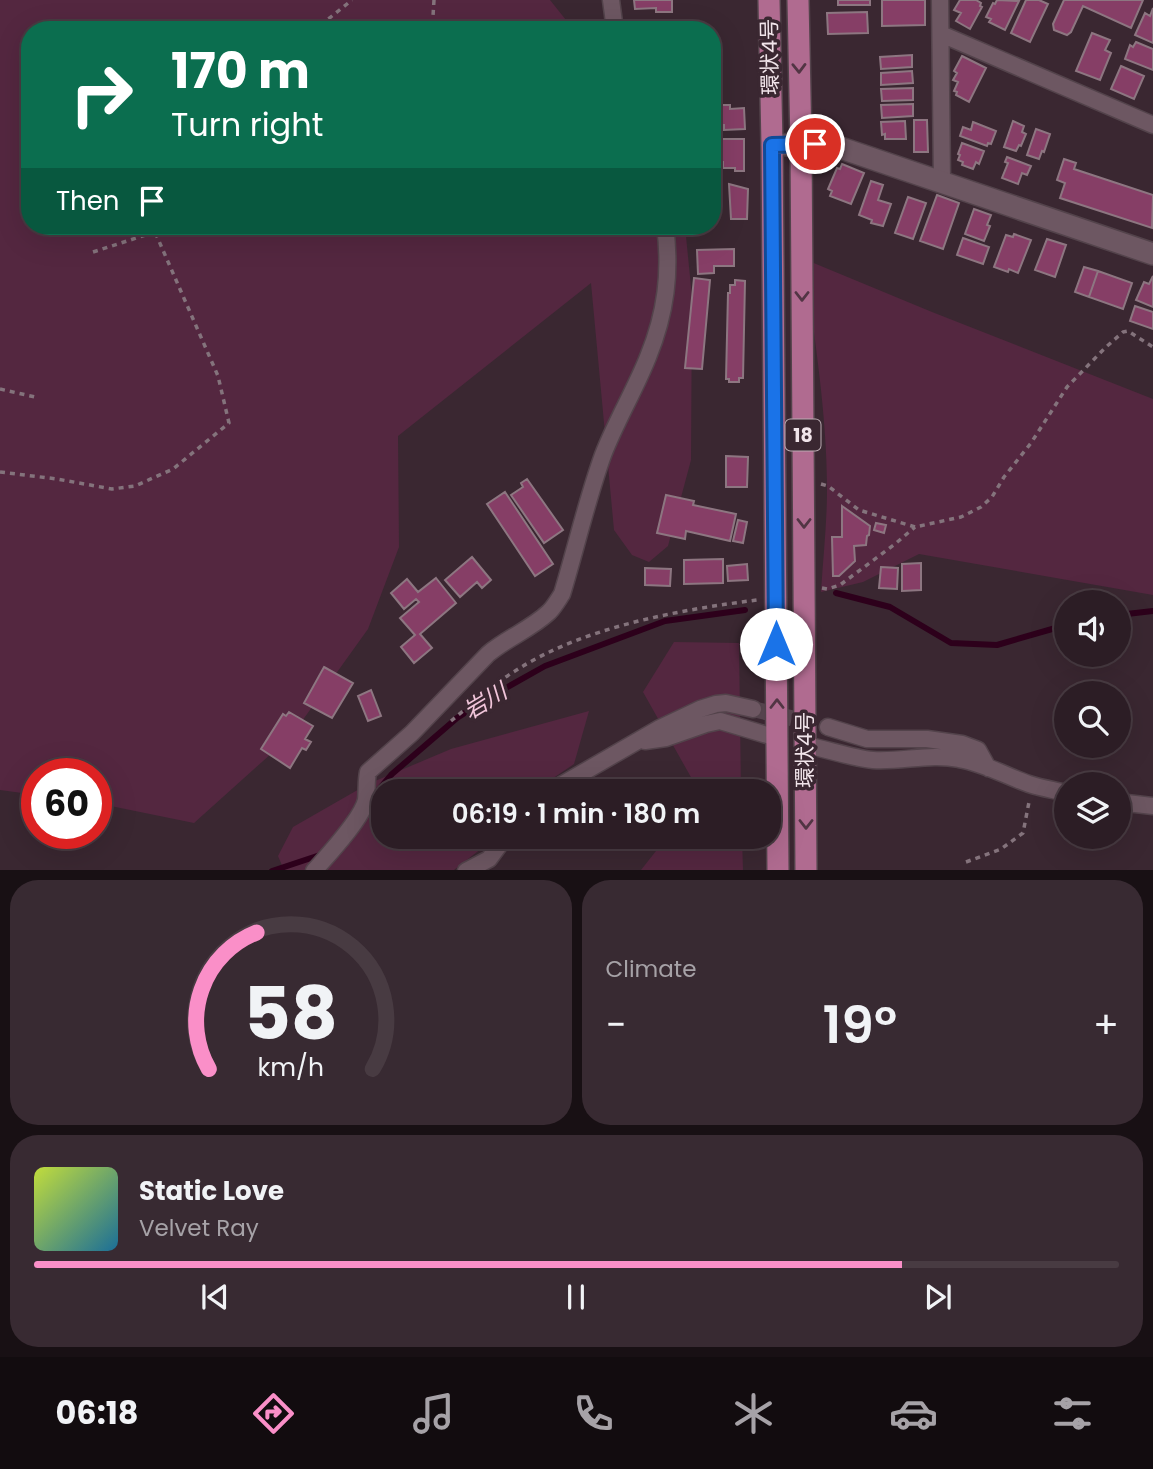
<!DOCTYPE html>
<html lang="en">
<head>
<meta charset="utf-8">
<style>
	:root { --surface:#2c1d25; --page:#382a32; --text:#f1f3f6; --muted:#a6a2a7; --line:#483b42; --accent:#fa8fc8 }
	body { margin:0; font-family:Poppins,"Noto Sans JP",sans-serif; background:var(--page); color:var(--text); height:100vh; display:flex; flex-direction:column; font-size:26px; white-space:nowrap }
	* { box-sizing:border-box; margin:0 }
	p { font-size:23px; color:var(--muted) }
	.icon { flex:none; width:38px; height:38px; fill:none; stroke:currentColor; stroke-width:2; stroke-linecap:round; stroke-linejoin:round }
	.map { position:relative; height:870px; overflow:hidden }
	.panel { display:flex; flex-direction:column; gap:10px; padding:10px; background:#181014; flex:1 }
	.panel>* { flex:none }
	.banner { position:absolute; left:21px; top:21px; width:700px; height:214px; border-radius:28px; box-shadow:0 7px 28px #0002,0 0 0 2px var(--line); background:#0b6e4f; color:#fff; overflow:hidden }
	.buttons { position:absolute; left:1054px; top:590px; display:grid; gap:14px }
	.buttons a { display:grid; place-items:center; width:77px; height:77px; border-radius:50%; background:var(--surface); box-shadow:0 7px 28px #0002,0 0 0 2px var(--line); font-size:35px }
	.speed { position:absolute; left:21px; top:758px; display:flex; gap:14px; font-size:35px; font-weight:700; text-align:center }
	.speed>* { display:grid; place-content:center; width:91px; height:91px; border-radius:50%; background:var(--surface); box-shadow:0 7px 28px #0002,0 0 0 2px var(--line); line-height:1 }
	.speed .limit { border:10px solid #d22; background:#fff; color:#111 }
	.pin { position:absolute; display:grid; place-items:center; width:60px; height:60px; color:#fff; margin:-30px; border:4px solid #fff; border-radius:50%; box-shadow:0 2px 7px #0007 }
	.me { position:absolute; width:77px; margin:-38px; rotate:0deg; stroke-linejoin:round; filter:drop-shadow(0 0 5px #0008) }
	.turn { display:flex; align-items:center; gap:24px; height:147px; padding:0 35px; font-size:32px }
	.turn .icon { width:91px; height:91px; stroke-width:2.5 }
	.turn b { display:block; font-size:49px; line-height:60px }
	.then { display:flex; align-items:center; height:66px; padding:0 35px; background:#0003; gap:14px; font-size:26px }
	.big { font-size:52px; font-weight:600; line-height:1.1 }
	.panel .card { flex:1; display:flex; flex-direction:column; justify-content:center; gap:10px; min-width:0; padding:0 24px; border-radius:28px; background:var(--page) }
	.panel .dial { align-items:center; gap:0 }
	.dial svg { height:182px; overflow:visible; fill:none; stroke:var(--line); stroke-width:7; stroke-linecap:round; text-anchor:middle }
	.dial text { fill:var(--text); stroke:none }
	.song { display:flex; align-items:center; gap:21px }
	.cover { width:84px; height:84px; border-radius:10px; background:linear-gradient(135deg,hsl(70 70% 55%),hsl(200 70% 35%)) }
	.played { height:7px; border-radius:4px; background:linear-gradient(90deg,var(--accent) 80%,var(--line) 80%) }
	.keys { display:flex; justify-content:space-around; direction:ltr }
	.heat { display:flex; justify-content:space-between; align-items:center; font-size:38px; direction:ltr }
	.panel .tiles { flex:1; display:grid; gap:10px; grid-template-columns:1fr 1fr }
	.card:last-child { grid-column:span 2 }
	.trip { position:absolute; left:371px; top:779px; width:410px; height:70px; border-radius:28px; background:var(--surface); box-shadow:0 7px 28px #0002,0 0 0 2px var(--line); font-weight:600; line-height:70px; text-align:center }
	.menu { display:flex; height:112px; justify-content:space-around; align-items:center; background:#120c0f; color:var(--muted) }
	.menu .icon { width:49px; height:49px }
	.menu .active { color:var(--accent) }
	.menu b { font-size:32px; color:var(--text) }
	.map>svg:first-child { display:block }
</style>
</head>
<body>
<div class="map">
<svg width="1153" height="871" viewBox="0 0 1153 871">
	<rect width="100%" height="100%" fill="#3a2731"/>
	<path fill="#542740" d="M0,0h550l24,30h-544v196h655l7,71 -1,163 -23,86 -19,16 -17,-7 -18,-25 -23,-247 -193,153 1,111 -31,82 -76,106 -98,88 -98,-20v-29h-59v21l-37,-5z
		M804,259l128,53 221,87v196l-234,-41 -56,28 -42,10c2,-34 6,-68 6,-102 0,-77 -13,-155 -23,-231z
		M674,642l65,1 2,148h-53l4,-12 -49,-87z
		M589,711l-15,53 -34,23 -3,4h-154v45l113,1 -42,33h-170l-6,-14 15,-29 75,-43 83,-35z
		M667,837h75l1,33h-102z"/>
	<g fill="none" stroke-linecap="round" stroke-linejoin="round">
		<path stroke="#2d001b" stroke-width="6" d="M836,593l54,14 61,36 46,2 69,-20
			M1118,615l35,-4
			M369,801l23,-27 65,-56 31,-20 57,-32 120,-45 80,-11
			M272,871l51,-17"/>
	</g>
	<path fill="#863e66" stroke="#8d7681" stroke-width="2" d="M634,0h38v12h-16v-4l-21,1z
		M838,0h32v5h-32z
		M882,0h43v25l-43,1z
		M960,0h16l5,3 -1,3 2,1 -12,22 -14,-8 5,-8 -7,-3z
		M997,0l22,1 -14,29 -16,-8 2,-3 -5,-2 7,-14 2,1z
		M1026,0h13l9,4 -18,38 -19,-9z
		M1064,0h79l-12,28 -48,-22 -12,26 -4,3 -13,-5 -1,-6z
		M1153,8v35l-18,-8 10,-22 5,3z
		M867,12l1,21 -40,1 -1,-21z
		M1092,33l18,7 -5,10 6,3 -11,27 -24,-9z
		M1136,42l17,7v21l-28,-11 5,-14 3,2z
		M912,55v12l-31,2 -1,-12z
		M962,56l24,12 -17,34 -13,-7 1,-3 -3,-1 4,-9 -5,-2 4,-7 -3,-2z
		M1121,66l23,10 -10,23 -23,-10z
		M912,71l1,12 -32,2v-12z
		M913,88v12l-31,1 -1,-12z
		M913,104v12l-31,2 -1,-13z
		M712,105h18v4l14,-1 1,21 -21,1v-5h-12z
		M914,120h13l1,32h-14z
		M905,121l1,18h-21v-5l-3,1 -1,-13z
		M1013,121l11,5 -2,6 4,2 -5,12 -2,-1 -3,6 -12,-4z
		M973,122l23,9 -5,13 -3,-1 -1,3 -27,-10 3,-9 8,3z
		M1036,129l14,5 -6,18 -2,-1 -3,8 -12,-4z
		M712,139h32v32h-9v-3h-12v-6h-11z
		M962,143l22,8 -5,13 -3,-2 -3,7 -11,-4 1,-3 -5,-2 2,-5 -2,-1z
		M1007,157l24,9 -4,9 -5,-2 -4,11 -16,-6 6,-15 -3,-1z
		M1064,159l12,4 -2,6 79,26 -1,33 -92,-30 5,-15 -8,-3z
		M842,164l22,9 -13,31 -21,-8 2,-5 -4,-2 9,-21 3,1z
		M871,181l12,4 -5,15 13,4 -8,22 -12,-3 1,-3 -13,-5z
		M729,184l19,5 -1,30h-16z
		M937,195l22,8 -16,46 -23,-8z
		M908,197l18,6 -13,36 -18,-6z
		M974,209l17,6 -4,10 3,1 -6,15 -19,-7z
		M1014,234l17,6 -13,33 -9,-4 -1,3 -14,-5 12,-32 7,2z
		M963,238l26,9 -6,17 -26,-9z
		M1047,239l19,6 -11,32 -20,-7z
		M734,249v17h-20v7l-16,1 -1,-24z
		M1084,267l14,4 -9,26 -14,-5z
		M1098,271l34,12 -9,26 -34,-12z
		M1153,276v31l-17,-7 8,-18 5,2z
		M694,278l16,2 -8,89 -17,-1z
		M735,280l10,1 -2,97h-4v4h-10v-3h-3l2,-86h2v-8h5z
		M1135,306l18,6v17l-23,-8z
		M726,456l22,1 -1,30h-21z
		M527,479l36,51 -19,13 -33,-48 12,-8 -2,-4z
		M505,492l48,72 -18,12 -48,-72z
		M666,495l28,6 -1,4 43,9 -6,27 -44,-10 -1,8 -28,-6z
		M842,506l28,20 -1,9 -2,1 -1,9 -12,1 1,15 -16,15h-6l-1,-39h10z
		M738,520l9,2 -4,21 -10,-2z
		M876,523l10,2 -2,8 -10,-3z
		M472,557l19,23 -9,8 -5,-6 -17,15 -15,-17z
		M723,559v24l-39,1v-24z
		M921,563v27l-19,1v-27z
		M747,564l1,16 -20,1 -1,-15z
		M881,567l17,1 -1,21 -18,-1z
		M645,568l26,1 -1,17 -25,-1z
		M436,578l20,25 -36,31 12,14 -18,15 -13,-16 14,-12 -15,-17 19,-16 -3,-3 -12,10 -13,-16 16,-14 11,13z
		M324,667l29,16 -21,35 -28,-15z
		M371,690l10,26 -13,5 -10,-25z
		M289,712l24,14 -8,13 6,3 -5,8 -4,-2 -12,20 -29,-19 22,-35 3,2z"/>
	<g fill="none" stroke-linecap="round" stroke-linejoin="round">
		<path stroke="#55434d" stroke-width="16" stroke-dasharray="16 8" stroke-linecap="butt" d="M753,709l75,18"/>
		<g stroke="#53434b" stroke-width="19">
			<path id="minor" d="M611,0l4,30
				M940,0l2,181
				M941,34l212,91
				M828,727l39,12h60l35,5 16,6 10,18
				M645,741l21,-3 40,-14 14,-3 57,17
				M805,745c23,4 46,13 68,15 29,2 58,-7 86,-1 25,4 47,17 70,25 12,4 25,6 37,9
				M551,791l109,-63 40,-19 16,-5 10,-1 27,6
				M1118,802l35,4
				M314,871c14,-16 48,-52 52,-71 1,-9 0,-18 2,-28l44,-39 76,-79c19,-16 43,-25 61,-42 5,-5 9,-12 13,-18 14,-46 25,-95 41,-139 13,-34 32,-65 45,-98 18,-44 23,-85 17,-131
				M466,871l23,-12 17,-23"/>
		</g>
		<g stroke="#53434b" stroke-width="24">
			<path id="tertiary" d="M772,145l57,-1 324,110"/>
		</g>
		<g stroke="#53434b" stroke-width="24">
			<path id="primary" d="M769,0l3,145 6,726
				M798,0l3,144 5,727"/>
		</g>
		<path stroke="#84737c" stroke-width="3.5" stroke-dasharray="5 5" stroke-linecap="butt" d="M434,0l-1,16 4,14
			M312,30l5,-2 35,-28
			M93,252l62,-20
			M0,389l35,8
			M0,472l57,7 55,10 23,-3 38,-17 56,-46 -11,-47 -63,-144 -7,-6
			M821,484l7,2 31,24 56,17 46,-10 20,-10 11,-10 12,-20 27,-34 36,-56 38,-39 18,-16 5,-1 25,16
			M822,588l5,1 13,-4 55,-41 20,-17
			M451,721c21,-17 41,-36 64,-50 68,-44 163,-61 242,-71
			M966,862l35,-13 22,-16 6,-31"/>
		<use href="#minor" stroke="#6d5762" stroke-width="16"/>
		<use href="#tertiary" stroke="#6d5762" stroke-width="21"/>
		<use href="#primary" stroke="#b06b90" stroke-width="21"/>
	</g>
	<defs><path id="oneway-chevron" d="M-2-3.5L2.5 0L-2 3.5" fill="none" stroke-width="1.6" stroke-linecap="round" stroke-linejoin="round" transform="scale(1.75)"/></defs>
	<g stroke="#523544">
		<use href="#oneway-chevron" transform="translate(799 68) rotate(89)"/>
		<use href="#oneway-chevron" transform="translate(802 296) rotate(90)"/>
		<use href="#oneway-chevron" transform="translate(804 523) rotate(90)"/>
		<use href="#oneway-chevron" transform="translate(777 704) rotate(-90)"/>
		<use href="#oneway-chevron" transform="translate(806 824) rotate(90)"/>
	</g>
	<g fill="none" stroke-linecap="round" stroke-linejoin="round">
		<g stroke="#114b97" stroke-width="18">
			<path id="route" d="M776,644l-4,-499 43,-1"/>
		</g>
		<use href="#route" stroke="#1a73e8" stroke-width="12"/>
	</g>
	<g text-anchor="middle" stroke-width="7" stroke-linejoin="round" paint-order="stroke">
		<rect fill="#3a2731" stroke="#baabb2" stroke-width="2" x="785.5" y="419.5" width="35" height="31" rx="5"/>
		<g font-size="19" font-weight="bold" fill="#f1e4ea">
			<text x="803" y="442">18</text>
		</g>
		<g font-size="21" fill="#f1e4ea" stroke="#3a2731">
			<text transform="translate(770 57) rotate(-91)" y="7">環状4号</text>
			<text transform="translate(805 750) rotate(-90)" y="7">環状4号</text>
		</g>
		<g font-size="23" font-style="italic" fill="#f2c6db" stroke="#3a2731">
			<text transform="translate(485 701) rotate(-31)" y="8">岩川</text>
		</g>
	</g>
</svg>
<div class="buttons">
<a><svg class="icon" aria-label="sound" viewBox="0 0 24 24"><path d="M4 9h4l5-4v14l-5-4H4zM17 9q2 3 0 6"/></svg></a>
<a><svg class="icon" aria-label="search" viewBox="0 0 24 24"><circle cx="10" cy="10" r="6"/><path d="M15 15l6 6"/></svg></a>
<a><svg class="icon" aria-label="layers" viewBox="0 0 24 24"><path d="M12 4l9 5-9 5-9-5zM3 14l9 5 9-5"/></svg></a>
</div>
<div class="speed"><div class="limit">60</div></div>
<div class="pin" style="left:815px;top:144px;background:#d93025"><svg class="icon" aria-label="arrive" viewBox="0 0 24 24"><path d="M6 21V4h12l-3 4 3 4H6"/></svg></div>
<svg class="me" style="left:776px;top:644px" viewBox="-20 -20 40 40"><circle r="19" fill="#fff"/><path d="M0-13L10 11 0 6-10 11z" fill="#1a73e8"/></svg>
<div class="trip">06:19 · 1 min · 180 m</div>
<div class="banner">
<div class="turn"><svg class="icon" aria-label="right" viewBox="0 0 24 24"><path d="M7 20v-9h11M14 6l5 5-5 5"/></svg><div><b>170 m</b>Turn right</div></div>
<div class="then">Then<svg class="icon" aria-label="arrive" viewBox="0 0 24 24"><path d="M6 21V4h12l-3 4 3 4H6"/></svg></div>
</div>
</div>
<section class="panel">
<div class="tiles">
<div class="card dial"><svg viewBox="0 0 100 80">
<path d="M14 69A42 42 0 1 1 86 69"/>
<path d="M14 69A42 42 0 0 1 35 9" stroke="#fa8fc8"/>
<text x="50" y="56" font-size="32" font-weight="700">58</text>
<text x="50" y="72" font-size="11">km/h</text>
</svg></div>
<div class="card"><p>Climate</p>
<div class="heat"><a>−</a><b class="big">19°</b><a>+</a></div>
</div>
<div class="card">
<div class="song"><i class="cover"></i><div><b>Static Love</b><p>Velvet Ray</p></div></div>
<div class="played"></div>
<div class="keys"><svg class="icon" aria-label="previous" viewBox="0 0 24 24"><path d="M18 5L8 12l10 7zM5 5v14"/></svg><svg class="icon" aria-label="pause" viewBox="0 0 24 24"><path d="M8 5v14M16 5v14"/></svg><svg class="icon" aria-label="next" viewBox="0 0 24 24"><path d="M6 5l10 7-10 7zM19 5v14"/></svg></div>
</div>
</div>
</section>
<nav class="menu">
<b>06:18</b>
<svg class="icon active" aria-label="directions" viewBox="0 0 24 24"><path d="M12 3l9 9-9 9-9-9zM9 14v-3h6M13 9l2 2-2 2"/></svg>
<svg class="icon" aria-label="music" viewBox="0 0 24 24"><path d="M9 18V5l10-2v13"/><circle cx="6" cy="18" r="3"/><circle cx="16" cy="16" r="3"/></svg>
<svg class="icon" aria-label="phone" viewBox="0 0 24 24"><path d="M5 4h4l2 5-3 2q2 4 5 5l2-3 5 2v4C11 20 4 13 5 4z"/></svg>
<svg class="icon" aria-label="climate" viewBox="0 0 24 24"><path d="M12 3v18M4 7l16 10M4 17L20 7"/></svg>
<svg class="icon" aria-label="car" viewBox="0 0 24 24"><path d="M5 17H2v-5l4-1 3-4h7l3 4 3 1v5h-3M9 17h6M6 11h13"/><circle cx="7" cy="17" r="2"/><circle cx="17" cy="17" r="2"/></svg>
<svg class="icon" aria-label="filters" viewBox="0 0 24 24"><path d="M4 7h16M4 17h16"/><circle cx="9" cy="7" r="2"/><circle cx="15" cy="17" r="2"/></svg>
</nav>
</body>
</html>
